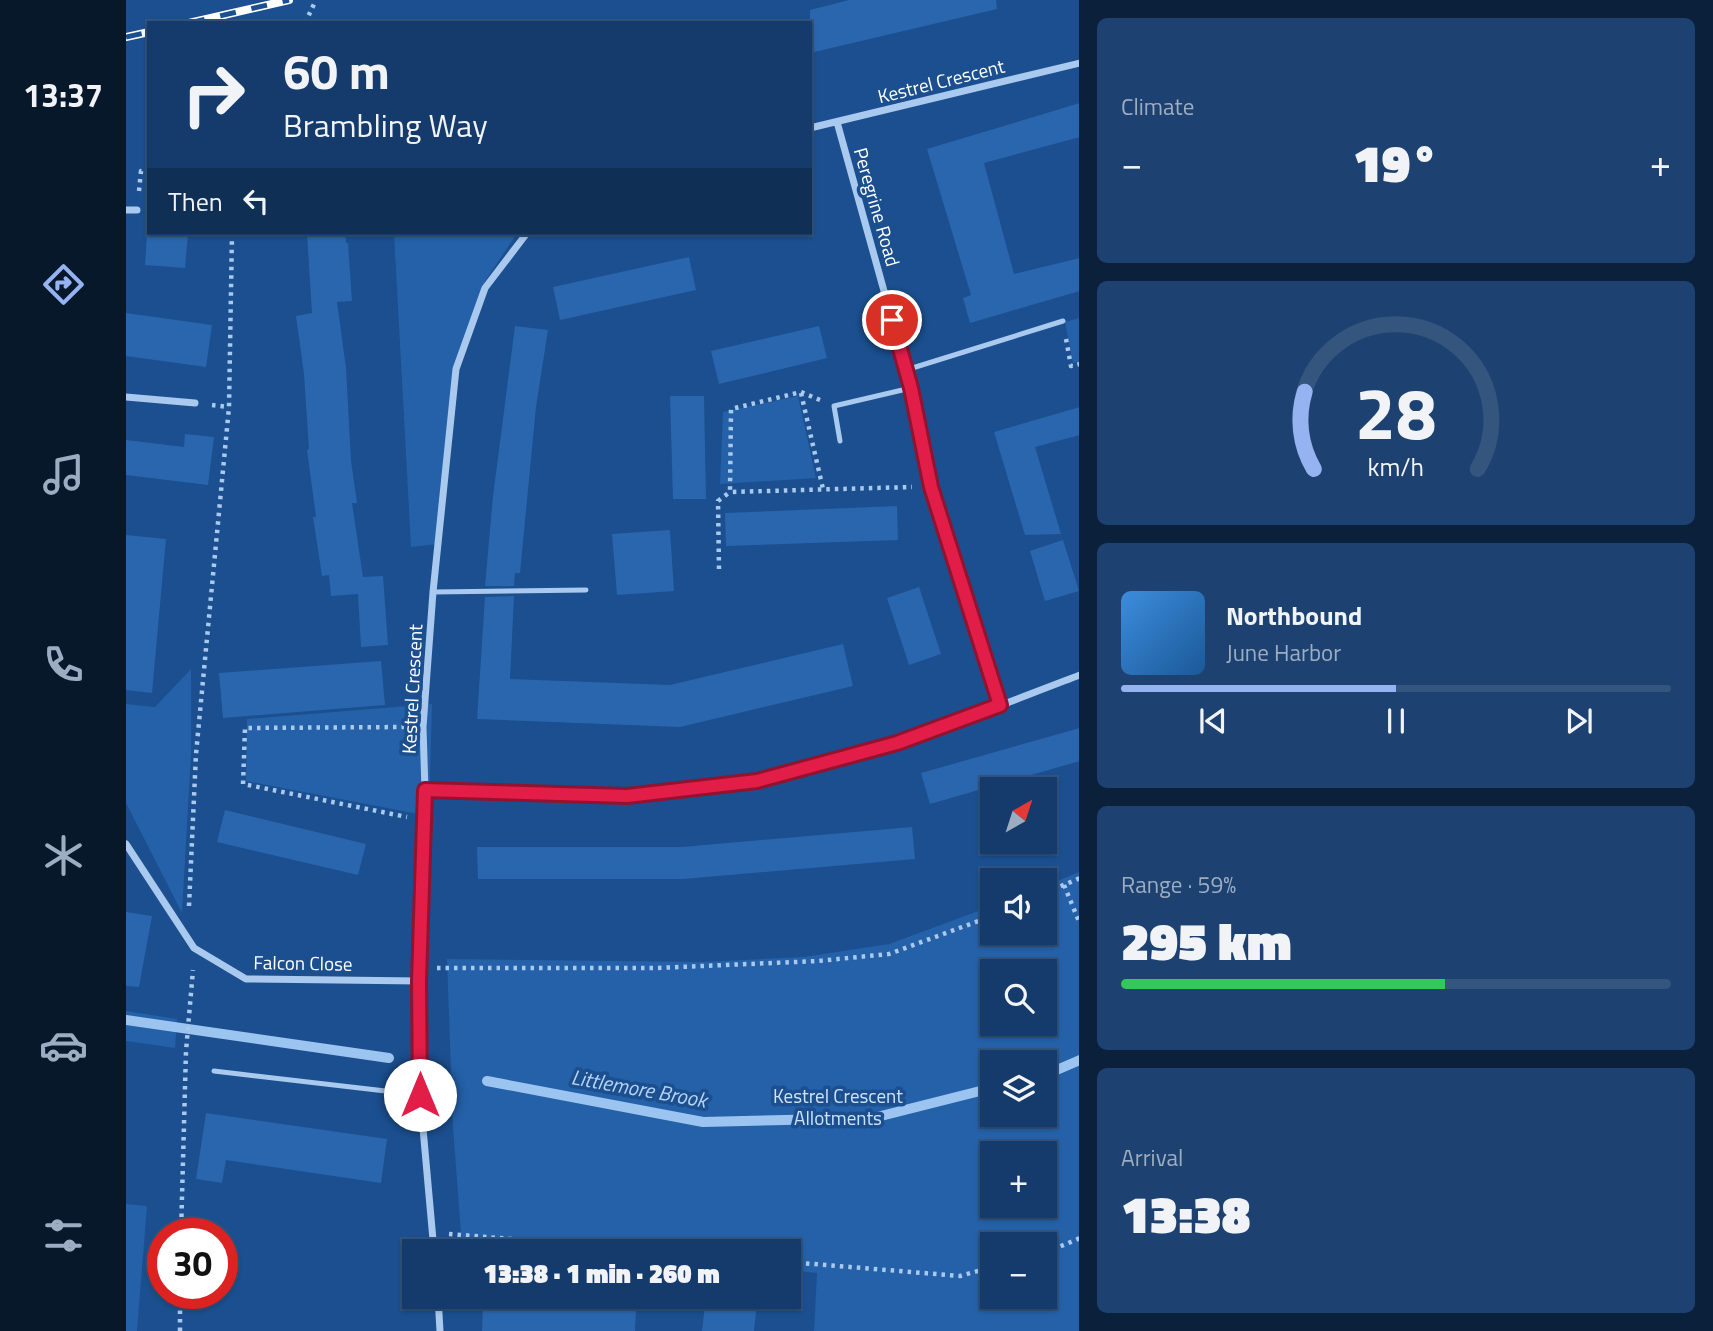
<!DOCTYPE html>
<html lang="en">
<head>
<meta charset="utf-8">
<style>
	:root { --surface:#143b6b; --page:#1d4271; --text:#f1f3f6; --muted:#9dadc1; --line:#33557e; --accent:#95b2f1 }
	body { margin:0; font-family:"Titillium Web",sans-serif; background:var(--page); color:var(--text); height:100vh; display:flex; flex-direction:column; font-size:26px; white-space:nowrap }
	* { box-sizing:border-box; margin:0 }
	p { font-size:23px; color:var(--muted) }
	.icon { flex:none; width:38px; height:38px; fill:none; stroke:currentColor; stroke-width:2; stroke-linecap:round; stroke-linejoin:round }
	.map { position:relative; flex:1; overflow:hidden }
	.drawer { display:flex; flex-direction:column; gap:18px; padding:18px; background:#0b203b; width:634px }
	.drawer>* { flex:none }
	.top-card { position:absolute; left:21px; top:21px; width:665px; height:214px; border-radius:0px; box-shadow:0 2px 5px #0004,0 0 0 2px var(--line); background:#143b6b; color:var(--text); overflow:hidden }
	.needle { width:46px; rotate:39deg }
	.buttons { position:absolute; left:854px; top:777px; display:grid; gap:14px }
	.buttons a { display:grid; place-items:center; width:77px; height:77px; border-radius:0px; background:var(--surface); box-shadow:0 2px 5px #0004,0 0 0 2px var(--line); font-size:35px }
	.speed { position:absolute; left:21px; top:1218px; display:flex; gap:14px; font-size:35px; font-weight:700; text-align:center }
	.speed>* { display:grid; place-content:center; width:91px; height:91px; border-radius:50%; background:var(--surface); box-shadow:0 2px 5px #0004,0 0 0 2px var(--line); line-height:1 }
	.speed .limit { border:10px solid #d22; background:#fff; color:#111 }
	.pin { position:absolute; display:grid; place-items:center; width:60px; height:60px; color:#fff; margin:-30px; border:4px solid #fff; border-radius:50%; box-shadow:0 2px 7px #0007 }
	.me { position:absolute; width:77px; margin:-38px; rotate:0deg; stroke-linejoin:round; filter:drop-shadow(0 0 5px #0008) }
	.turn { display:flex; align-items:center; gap:24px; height:147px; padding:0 21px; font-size:32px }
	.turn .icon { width:91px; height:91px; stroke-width:2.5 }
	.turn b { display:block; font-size:49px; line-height:60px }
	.then { display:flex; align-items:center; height:66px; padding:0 21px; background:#0003; gap:14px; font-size:26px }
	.big { font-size:52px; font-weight:800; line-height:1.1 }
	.drawer .tile { flex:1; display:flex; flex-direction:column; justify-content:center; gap:10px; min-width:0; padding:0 24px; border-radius:10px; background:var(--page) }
	.drawer .dial { align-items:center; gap:0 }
	.dial svg { height:182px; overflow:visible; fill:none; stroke:var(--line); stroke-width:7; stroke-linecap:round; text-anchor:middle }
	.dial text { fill:var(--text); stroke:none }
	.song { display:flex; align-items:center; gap:21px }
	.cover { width:84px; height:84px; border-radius:10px; background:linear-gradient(135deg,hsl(210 70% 55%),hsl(210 70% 35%)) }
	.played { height:7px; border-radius:4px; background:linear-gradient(90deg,var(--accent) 50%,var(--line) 50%) }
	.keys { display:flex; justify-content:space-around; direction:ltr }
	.heat { display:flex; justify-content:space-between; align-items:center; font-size:38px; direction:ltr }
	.charge { height:10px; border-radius:5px; background:linear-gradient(90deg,#34c759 59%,var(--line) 0) }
	.trip { position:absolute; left:276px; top:1239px; width:399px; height:70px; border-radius:0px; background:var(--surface); box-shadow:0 2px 5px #0004,0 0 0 2px var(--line); font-weight:800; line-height:70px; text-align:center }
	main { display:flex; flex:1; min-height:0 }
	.dock { display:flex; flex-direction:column; width:126px; justify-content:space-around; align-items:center; background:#08182b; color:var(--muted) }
	.dock .icon { width:49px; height:49px }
	.dock .selected { color:var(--accent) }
	.dock b { font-size:32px; color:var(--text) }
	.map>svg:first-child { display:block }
</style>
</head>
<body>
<main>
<nav class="dock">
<b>13:37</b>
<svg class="icon selected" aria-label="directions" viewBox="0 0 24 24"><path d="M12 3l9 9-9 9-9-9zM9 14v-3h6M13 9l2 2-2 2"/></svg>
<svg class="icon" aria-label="music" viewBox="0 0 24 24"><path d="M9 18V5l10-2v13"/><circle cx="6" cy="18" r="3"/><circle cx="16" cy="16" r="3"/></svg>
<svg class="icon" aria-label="phone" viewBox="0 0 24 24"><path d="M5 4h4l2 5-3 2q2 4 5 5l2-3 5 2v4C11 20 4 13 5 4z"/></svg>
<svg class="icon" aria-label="climate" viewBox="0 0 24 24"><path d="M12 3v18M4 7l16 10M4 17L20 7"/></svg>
<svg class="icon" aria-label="car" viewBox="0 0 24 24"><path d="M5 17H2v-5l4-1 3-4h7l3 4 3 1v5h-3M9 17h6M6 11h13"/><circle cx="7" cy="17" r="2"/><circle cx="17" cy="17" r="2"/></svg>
<svg class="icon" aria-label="filters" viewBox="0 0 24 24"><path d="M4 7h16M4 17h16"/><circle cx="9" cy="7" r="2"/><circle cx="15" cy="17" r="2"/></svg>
</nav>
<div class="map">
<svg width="954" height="1331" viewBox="0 0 954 1331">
	<rect width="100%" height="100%" fill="#1b4f8f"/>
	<path fill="#2461a8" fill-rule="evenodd" d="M268,233h123l-35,53 -32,113 -10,145 -29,3z
		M953,318v44l-6,1 -8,-41z
		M672,396l18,82 -96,6 3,-72z
		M65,669v85l-9,159 -56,-110v-99l29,3z
		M306,704l-3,112 -183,-35 1,-62z
		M953,872v459h-265l3,-58 -28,-3v-19h-258l-69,-5 -9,-118 -6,-169 255,3 102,-5 85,-13 103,-38v27h53v-47zM866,971h53v53h-53zM919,1062v53h-53v-53zM919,1153v53h-53v-53zM866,1244h53v53h-53z
		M0,1011l51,8 -2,29 -49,-7z
		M0,1204l21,2 -10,125h-11z"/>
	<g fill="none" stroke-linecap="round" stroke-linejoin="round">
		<path stroke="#9cc4f0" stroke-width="10" d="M0,1020l263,38
			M919,1075l35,-15
			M361,1081l216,41 170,-4 119,-30"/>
	</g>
	<path fill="#2a66ad" d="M723,0h147l1,9 -187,44v-43z
		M954,103v34l-96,26 30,111 66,-16v33l-110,32 -7,-25 8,-3 -44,-146z
		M21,233h41l-3,35 -40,-3z
		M181,233h38l1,10h2l4,58 -15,1 9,66 5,93 6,42h-5l11,74 20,-1 5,69 -27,2 -3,-53 -27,2 -2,-21 -7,1 -9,-59h3l-9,-67 2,-1 -5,-75 -8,-58 16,-3z
		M563,257l7,33 -136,30 -7,-33z
		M0,313l86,12 -6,42 -80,-11z
		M389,326l33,4 -12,77 -16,166h-5l-1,13h-29l8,-90z
		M693,326l8,32 -108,26 -8,-33z
		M544,396h34l2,103h-33z
		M954,407v28l-45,12 26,87 -36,1 -31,-103z
		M59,434l29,3 -6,48 -82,-10v-35l58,7z
		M771,506l1,34 -172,6 -1,-33z
		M544,530l4,61 -57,4 -5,-61z
		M0,535l40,4 -14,154 -26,-3z
		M937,540l16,51 -34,10 -15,-50z
		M793,587l22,67 -32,11 -22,-67z
		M388,596l-4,83 160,6 173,-41 10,42 -173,41 -203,-8 8,-122z
		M255,661l4,44 -162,13 -4,-45z
		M954,728v33l-150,43 -9,-31z
		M99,810l141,34 -8,31 -141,-33z
		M786,827l3,32 -232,20h-205l-1,-32h205z
		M0,912l26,4 -13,71 -13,-1z
		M80,1113l181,26 -6,44 -155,-23 -4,23 -26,-4z
		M580,1297l51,5 -3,29h-52z
		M357,1305l153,4 -1,22h-153z"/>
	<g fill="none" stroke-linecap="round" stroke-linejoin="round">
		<path stroke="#a9c9ee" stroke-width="4.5" stroke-dasharray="3.5 5" stroke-linecap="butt" d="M179,23l11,-23
			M13,191l2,-20h8
			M940,339l5,27 9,-2
			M675,393l22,96
			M694,400l-19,-8 -70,17 -1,83 182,-5
			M86,405l17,2
			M593,569l-1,-68 12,-9
			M279,727l-160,1 -2,56 164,33
			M938,885l16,39
			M919,893l35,-15
			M63,906l7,-152 33,-347 3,-174
			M311,968h219l162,-7 71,-7 103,-38
			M55,1234l5,-183 7,-81
			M323,1234l212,17
			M919,1253l35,-15
			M663,1262l171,14 32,-9
			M54,1331v-38"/>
		<path stroke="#a9c9ee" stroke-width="5" d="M780,370l157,-49
			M714,441l-6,-35 77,-18
			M307,592l153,-2
			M88,1071l206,24"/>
		<path stroke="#a9c9ee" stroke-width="7" d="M711,122l74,266 20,99 69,218
			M684,128l270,-65
			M0,210h11
			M0,397l69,6
			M299,790c111,3 223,13 333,-9 111,-22 216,-66 322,-106
			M0,844l68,104 52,31 173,2
			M308,1251l-14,-156 -1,-114 6,-191 -2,-63 10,-135 23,-223 29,-81 42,-55
			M312,1297l2,34"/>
		<g stroke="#fff" stroke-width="8">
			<path id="rail" d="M63,23l100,-23
				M0,37l23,-5"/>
		</g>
		<use href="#rail" stroke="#1b4f8f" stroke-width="5" stroke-dasharray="16" stroke-linecap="butt"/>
	</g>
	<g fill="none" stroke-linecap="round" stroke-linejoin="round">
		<g stroke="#92132f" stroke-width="18">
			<path id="route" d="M294,1095l-1,-114 6,-191 202,6 130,-15 140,-38 103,-38 -69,-218 -20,-99 -19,-68"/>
		</g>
		<use href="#route" stroke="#e11d48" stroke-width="12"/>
	</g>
	<g text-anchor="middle" stroke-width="7" stroke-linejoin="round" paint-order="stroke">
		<g font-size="19" fill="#fff" stroke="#1b4f8f">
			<text transform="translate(815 81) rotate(-14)" y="7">Kestrel Crescent</text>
			<text transform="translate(751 207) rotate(74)" y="7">Peregrine Road</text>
			<text transform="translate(286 689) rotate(-87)" y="7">Kestrel Crescent</text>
			<text transform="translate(177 963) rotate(1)" y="7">Falcon Close</text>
		</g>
		<g font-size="19" fill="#cfe3fa" stroke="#1b4f8f">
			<text x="712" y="1103">Kestrel Crescent<tspan x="712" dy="22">Allotments</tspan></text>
		</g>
		<g font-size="21" font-style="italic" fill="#b5d3f5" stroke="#1b4f8f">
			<text transform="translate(513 1089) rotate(10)" y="7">Littlemore Brook</text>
		</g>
	</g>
</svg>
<div class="buttons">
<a><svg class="needle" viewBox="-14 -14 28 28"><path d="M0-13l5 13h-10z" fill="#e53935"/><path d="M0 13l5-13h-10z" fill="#9dadc1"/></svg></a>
<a><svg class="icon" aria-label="sound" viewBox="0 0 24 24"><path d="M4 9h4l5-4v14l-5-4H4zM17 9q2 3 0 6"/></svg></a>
<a><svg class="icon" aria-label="search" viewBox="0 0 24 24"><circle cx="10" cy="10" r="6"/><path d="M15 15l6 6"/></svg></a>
<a><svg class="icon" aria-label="layers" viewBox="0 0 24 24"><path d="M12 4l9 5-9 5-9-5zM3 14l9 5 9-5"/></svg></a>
<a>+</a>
<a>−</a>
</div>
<div class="speed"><div class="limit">30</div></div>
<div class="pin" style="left:766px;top:320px;background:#d93025"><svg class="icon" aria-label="arrive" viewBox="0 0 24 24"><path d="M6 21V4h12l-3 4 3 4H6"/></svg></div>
<svg class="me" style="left:294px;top:1095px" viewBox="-20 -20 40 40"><circle r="19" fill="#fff"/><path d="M0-13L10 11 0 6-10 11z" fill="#e11d48"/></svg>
<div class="trip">13:38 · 1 min · 260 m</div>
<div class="top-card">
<div class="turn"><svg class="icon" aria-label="right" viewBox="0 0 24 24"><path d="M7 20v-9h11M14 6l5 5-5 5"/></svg><div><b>60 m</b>Brambling Way</div></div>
<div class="then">Then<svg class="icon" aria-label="left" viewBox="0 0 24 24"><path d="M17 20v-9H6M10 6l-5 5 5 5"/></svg></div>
</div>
</div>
<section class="drawer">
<div class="tile"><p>Climate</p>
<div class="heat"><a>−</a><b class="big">19°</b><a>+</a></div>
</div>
<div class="tile dial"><svg viewBox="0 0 100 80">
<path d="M14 69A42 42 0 1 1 86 69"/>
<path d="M14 69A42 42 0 0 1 10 35" stroke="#95b2f1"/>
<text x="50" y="56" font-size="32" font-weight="700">28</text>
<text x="50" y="72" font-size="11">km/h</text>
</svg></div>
<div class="tile">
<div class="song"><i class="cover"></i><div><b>Northbound</b><p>June Harbor</p></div></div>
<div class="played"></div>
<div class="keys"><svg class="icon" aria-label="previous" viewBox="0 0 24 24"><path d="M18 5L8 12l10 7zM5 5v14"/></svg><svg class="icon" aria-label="pause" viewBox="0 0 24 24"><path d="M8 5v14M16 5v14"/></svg><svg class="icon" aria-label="next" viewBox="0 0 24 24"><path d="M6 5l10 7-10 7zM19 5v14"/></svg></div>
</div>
<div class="tile"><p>Range · 59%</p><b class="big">295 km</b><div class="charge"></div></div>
<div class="tile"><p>Arrival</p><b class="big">13:38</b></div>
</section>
</main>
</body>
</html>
